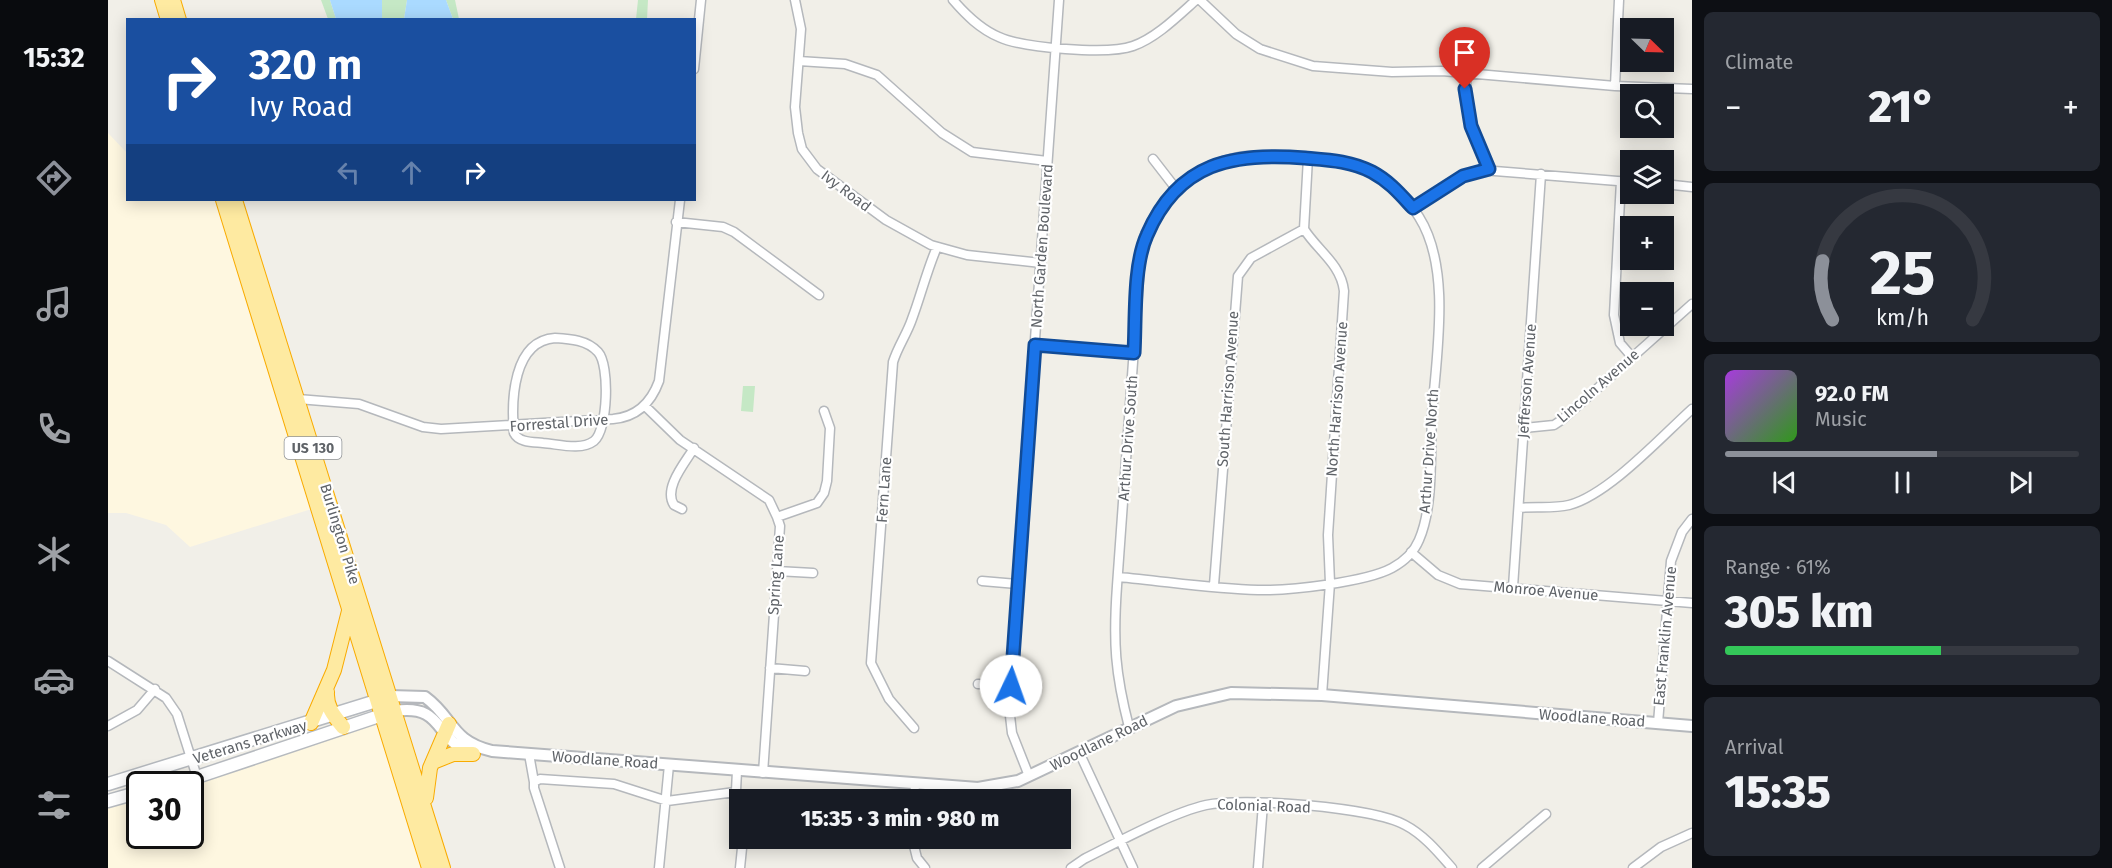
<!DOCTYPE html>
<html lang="en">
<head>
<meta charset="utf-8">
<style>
	:root { --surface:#171b24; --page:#242831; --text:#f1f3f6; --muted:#9ea1a6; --line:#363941; --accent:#8c9099 }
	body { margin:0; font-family:"Fira Sans",sans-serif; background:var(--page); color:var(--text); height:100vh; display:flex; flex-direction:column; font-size:22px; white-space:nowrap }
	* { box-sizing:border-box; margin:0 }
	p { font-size:20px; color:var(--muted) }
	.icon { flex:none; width:33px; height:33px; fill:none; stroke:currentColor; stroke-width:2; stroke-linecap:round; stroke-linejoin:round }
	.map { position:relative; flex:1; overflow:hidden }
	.side { display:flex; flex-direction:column; gap:12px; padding:12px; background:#0d0f14; width:420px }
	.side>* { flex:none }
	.top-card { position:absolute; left:18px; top:18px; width:570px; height:183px; border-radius:0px; box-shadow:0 3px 15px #0003; background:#1a4fa0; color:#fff; overflow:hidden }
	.needle { width:39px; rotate:113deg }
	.controls { position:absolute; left:1512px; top:18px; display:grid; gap:12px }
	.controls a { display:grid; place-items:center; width:54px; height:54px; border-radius:0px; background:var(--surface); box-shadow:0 3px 15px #0003; font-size:30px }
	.speed { position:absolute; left:18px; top:771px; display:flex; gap:12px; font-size:30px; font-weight:700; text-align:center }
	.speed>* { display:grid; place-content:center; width:78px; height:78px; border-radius:50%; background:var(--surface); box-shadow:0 3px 15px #0003; line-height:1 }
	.speed .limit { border:3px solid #111; border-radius:9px; background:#fff; color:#111 }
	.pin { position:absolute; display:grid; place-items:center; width:51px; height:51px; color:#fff; margin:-62px -26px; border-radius:50% 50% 50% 0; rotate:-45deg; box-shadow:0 0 6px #0007 }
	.pin .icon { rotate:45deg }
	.me { position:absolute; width:66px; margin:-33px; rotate:3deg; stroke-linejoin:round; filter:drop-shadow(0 0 4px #0008) }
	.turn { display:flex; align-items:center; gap:21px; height:126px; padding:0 24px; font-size:27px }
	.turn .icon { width:78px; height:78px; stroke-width:2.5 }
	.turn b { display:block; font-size:42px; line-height:51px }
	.lanes { display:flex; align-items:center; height:57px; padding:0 24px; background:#0003; justify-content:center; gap:30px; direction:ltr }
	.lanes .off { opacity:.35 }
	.big { font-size:45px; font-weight:800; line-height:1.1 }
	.side .widget { flex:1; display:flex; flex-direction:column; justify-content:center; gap:9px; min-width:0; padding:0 21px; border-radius:9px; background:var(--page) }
	.side .dial { align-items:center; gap:0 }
	.dial svg { height:156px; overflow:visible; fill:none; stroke:var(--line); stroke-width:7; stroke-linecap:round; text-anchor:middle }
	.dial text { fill:var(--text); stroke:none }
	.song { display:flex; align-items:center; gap:18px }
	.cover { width:72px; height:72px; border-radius:9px; background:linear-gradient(135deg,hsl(280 70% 55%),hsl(110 70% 35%)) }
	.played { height:6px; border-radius:3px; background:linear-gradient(90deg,var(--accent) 60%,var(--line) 60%) }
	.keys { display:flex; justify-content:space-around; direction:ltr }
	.heat { display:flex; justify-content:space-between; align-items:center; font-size:33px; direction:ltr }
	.charge { height:9px; border-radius:4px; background:linear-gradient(90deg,#34c759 61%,var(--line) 0) }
	.trip { position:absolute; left:621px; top:789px; width:342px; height:60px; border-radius:0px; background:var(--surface); box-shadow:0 3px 15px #0003; font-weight:800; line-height:60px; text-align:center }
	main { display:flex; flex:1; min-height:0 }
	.dock { display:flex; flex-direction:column; width:108px; justify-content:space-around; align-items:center; background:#090b0e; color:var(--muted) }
	.dock .icon { width:42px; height:42px }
	.dock .current { color:var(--accent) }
	.dock b { font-size:27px; color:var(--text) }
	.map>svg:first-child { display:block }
</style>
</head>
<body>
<main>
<nav class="dock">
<b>15:32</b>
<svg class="icon current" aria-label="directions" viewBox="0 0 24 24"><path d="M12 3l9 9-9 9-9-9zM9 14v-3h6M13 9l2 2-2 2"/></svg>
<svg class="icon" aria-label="music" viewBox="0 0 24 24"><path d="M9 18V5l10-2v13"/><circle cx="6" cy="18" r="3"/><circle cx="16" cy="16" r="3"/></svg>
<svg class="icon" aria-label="phone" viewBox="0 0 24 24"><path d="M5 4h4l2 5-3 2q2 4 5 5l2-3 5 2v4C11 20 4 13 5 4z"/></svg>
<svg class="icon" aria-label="climate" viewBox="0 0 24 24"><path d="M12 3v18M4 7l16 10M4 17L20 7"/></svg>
<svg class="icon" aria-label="car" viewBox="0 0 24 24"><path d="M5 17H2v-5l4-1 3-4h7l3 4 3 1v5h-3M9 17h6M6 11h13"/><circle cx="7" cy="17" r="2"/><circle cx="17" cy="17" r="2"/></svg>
<svg class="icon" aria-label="filters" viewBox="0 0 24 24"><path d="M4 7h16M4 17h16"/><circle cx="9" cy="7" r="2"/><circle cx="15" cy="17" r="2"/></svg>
</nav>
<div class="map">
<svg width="1584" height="868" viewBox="0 0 1584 868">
	<rect width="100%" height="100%" fill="#f1efe8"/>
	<path fill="#fef7e0" d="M0,133l19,20 1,47h95l95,307 -128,40 -24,-22 -40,-12h-18z
		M274,715l47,153h-321v-67l31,-9 1,44h50v-52z"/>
	<path fill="#c5e8c5" d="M213,0h9l6,19h-8z
		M274,0h25l-3,19h-22z
		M338,0h9l4,19h-6z
		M530,0h10l-1,19h-11z
		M635,386h12l-2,26 -12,-1z"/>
	<path fill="#aadaff" d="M222,0h52v19h-46z
		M299,0h39l7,19h-49z"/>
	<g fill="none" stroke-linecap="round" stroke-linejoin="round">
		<g stroke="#b5b8bc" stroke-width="11">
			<path id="minor" d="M687,0l6,29 -6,78 3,26 4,16 15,20 69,51 45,25 36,10 74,8
				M845,0c13,15 27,29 46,37 24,11 109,18 134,9 23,-8 45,-30 63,-46
				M1092,0l36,34 24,15 53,17 79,6 50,-1 173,15 77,3
				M691,61l46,3 32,11 65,58 30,19 75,9
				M586,69l7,-69
				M1359,73c-4,35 5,65 22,96
				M1507,86l4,-86
				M1045,159l24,31
				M1513,181l-7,134 6,28 12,14
				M1556,184l28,3
				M1305,208l43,-29 26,-9 148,12
				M568,222l47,5 11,5 85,63
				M1196,229c13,21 37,35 40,62l-16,244 2,48 -8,112
				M1196,229l4,-71
				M447,338c16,1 32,2 43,14 12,13 10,78 -4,89 -13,10 -36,3 -51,2 -9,-1 -24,0 -29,-10 -3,-33 -1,-92 41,-95z
				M927,345l99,8
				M190,399l61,5 64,23 18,2 172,-10c24,-2 38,-16 46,-38l21,-181
				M537,406l35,34 89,60 8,17 3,9 -3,45 -14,202
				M1416,428l30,-3 9,-6 129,-115
				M1411,508c17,-2 33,1 50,-3 39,-10 92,-68 123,-96
				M574,509l-8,-4c-11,-17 11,-42 20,-57
				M669,517l40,-14 7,-10 3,-12 3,-53 -6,-17
				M1303,552l27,23 22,9 232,19
				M669,571l36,2
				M1010,577c46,4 94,12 140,13 31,1 108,-8 134,-22 11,-6 22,-16 27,-28 15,-34 11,-88 13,-125 4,-59 20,-146 -13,-198 -28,-46 -65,-55 -115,-59 -23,-2 -47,-5 -70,0 -52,11 -85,57 -94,106l-23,322c-4,56 -2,87 12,141
				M874,581l35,3
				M1106,585l24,-309 13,-18 53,-29
				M1405,587l28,-413
				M0,661l58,37 11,16 20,63
				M662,668l35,3
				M870,684l33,2
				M1550,723l13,-162 11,-29 10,-13
				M0,726l29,-16 18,-21
				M806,728l-25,-29 -18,-36 22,-301c5,-16 14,-28 19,-43 9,-24 15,-49 25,-72
				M971,752l54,116
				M421,754l5,28
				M629,771l-2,39 5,10
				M921,776l-17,-43 -3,-26 50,-707
				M806,800l1,-16
				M804,838l5,20 8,10
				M452,868l-26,-80v-6l6,-3 74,5 53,17 68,-9
				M551,868l10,-103
				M632,868l3,-30
				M963,868l13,-9c34,-17 87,-46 122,-54 36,-8 167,2 199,20 19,10 33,27 47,43
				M1150,868l5,-64
				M1374,868l64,-54
				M1525,868l28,-21 31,-14"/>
		</g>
		<g stroke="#b5b8bc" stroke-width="14">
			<path id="tertiary" d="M282,696l35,1c29,21 25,44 67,54l486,37 40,-7 158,-75 55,-13 91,2 370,31
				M287,711c49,-7 39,27 75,42"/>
		</g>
		<g stroke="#b6babf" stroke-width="15">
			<path id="secondary" d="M0,784l278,-86
				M60,784l29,-7 194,-65
				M0,801l32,-9"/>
		</g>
		<g stroke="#f9ab00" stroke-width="16">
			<path id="trunk" d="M54,0l6,20
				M65,0l6,20
				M115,200l206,668
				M127,200l208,668
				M219,692c-1,15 7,24 16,35
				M203,723l23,-53 15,-59
				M325,762l20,-8h20
				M318,798l4,-30 19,-44"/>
		</g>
		<use href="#minor" stroke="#fff" stroke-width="8"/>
		<use href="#tertiary" stroke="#fff" stroke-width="10"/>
		<use href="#secondary" stroke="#fff" stroke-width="12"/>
		<use href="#trunk" stroke="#feeaa1" stroke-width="14"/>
	</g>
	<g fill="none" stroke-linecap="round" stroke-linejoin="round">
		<g stroke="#114b97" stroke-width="15">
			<path id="route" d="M903,686l24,-341 99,8c2,-35 -1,-87 13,-118 31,-73 87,-83 158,-77 24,2 46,3 67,14 17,9 28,22 41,36l50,-32 26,-7 -18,-43 -6,-37"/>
		</g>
		<use href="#route" stroke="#1a73e8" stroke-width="10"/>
	</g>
	<g text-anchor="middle" stroke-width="4.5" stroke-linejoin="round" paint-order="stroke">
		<rect fill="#fff" stroke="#8f9295" stroke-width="1.5" x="176.5" y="437" width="57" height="22" rx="4.5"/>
		<g font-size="14" font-weight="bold" fill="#5f6368">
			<text x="205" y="453">US 130</text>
		</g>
		<g font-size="15" fill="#5f6368" stroke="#fff">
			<text transform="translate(738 191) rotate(37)" y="5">Ivy Road</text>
			<text transform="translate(934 246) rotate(-86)" y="5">North Garden Boulevard</text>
			<text transform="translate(1419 381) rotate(-86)" y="5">Jefferson Avenue</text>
			<text transform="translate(1490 386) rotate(-41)" y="5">Lincoln Avenue</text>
			<text transform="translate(1120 389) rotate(-86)" y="5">South Harrison Avenue</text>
			<text transform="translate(1229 399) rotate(-86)" y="5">North Harrison Avenue</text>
			<text transform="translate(451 423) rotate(-4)" y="5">Forrestal Drive</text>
			<text transform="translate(1020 438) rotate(-86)" y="5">Arthur Drive South</text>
			<text transform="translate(1321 451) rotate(-86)" y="5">Arthur Drive North</text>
			<text transform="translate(776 490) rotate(-86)" y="5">Fern Lane</text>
			<text transform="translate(232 534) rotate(73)" y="5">Burlington Pike</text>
			<text transform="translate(668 575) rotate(-86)" y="5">Spring Lane</text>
			<text transform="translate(1438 591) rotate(5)" y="5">Monroe Avenue</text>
			<text transform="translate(1557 636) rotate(-85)" y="5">East Franklin Avenue</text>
			<text transform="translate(1484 718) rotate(4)" y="5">Woodlane Road</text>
			<text transform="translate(142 742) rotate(-17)" y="5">Veterans Parkway</text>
			<text transform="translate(991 743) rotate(-26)" y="5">Woodlane Road</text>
			<text transform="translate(497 760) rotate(4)" y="5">Woodlane Road</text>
			<text transform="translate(1156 806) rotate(2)" y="5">Colonial Road</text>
		</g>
	</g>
</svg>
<div class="controls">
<a><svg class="needle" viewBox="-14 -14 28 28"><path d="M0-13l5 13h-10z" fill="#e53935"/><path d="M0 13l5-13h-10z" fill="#9ea1a6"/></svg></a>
<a><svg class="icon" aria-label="search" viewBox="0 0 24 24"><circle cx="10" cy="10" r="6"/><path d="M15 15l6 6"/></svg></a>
<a><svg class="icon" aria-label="layers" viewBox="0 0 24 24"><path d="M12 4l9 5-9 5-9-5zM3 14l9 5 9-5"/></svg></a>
<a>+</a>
<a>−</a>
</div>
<div class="speed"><div class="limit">30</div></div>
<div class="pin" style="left:1357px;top:89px;background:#d93025"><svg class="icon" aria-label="arrive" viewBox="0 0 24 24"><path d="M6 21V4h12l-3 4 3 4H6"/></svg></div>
<svg class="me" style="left:903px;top:686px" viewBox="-20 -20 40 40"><circle r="19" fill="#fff"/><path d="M0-13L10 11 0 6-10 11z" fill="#1a73e8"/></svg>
<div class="trip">15:35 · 3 min · 980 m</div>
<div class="top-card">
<div class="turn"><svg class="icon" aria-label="right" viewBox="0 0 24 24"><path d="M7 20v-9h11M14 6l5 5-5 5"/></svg><div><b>320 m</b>Ivy Road</div></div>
<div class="lanes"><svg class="icon off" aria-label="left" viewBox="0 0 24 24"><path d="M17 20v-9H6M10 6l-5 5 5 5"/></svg><svg class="icon off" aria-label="ahead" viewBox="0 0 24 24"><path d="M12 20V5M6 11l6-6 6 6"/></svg><svg class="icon" aria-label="right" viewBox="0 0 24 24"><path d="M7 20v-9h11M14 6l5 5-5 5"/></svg></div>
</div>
</div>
<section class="side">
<div class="widget"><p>Climate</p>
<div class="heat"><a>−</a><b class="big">21°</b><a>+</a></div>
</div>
<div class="widget dial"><svg viewBox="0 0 100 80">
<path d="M14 69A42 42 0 1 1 86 69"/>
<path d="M14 69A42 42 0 0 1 9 39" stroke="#8c9099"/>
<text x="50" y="56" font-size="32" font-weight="700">25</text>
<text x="50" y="72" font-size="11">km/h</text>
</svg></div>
<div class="widget">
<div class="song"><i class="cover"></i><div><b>92.0 FM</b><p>Music</p></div></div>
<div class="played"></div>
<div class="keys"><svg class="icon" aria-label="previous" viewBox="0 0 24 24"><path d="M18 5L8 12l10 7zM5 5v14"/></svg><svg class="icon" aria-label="pause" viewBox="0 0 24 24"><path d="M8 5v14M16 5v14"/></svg><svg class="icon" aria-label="next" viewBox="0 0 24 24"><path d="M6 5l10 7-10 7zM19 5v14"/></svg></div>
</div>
<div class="widget"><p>Range · 61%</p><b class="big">305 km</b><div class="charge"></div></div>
<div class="widget"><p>Arrival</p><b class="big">15:35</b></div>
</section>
</main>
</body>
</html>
